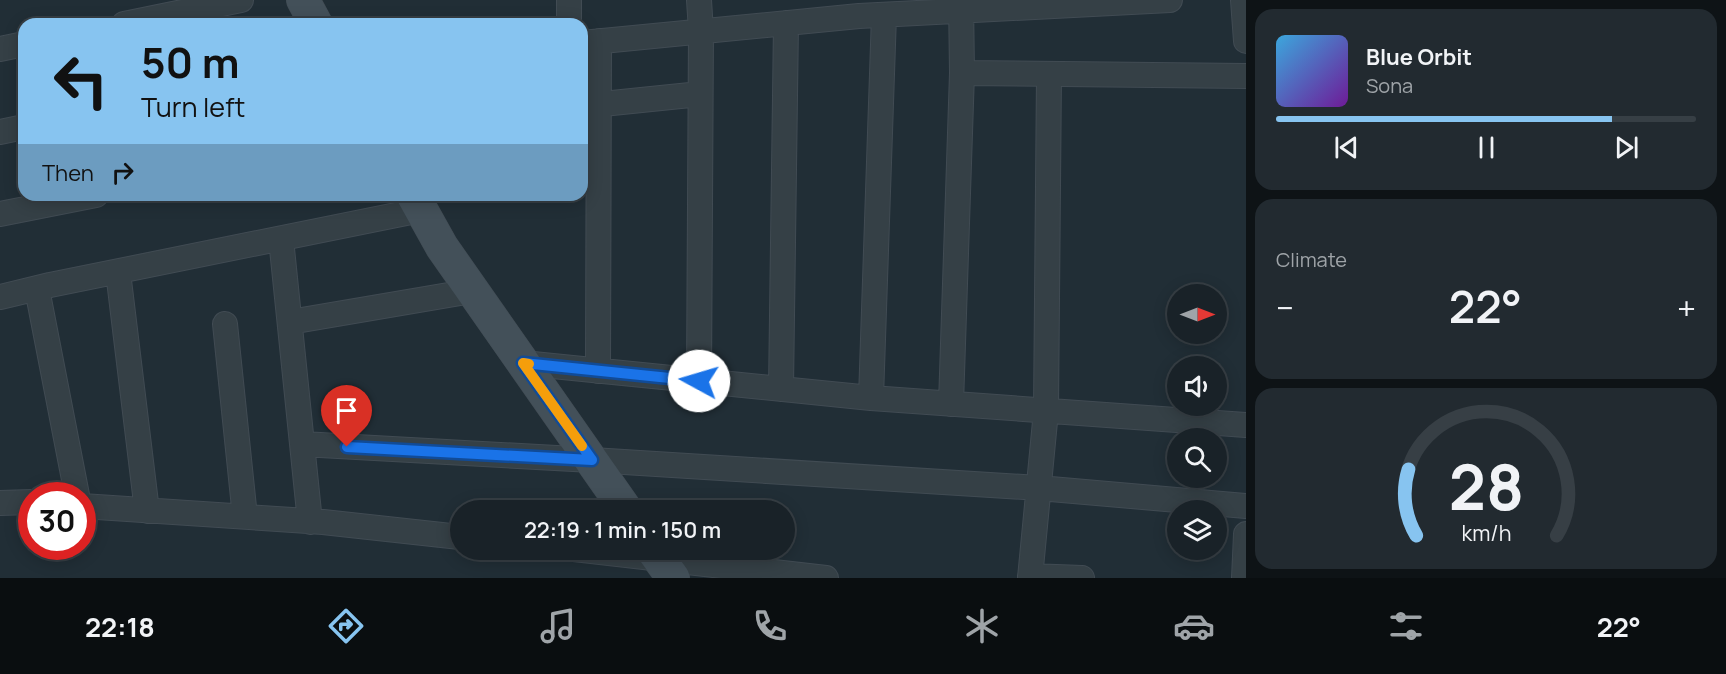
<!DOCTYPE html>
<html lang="en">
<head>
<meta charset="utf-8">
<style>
	:root { --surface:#192228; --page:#222a30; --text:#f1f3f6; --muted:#9fa4a8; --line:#373f45; --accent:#87c4f0 }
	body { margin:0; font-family:Manrope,sans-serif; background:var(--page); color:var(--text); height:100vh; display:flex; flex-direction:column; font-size:22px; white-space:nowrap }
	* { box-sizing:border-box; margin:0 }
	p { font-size:20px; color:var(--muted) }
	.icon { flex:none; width:33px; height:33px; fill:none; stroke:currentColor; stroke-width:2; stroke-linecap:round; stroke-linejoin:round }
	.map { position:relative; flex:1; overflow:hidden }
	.sheet { display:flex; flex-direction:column; gap:9px; padding:9px; background:#0e1316; width:480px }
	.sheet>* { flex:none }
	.top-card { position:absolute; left:18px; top:18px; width:570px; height:183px; border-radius:18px; box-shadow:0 3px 15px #0003,0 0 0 2px var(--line); background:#87c4f0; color:#111; overflow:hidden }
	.needle { width:39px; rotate:90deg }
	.fabs { position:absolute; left:1167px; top:284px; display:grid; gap:12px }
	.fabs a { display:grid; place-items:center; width:60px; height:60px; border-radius:50%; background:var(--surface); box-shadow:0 3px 15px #0003,0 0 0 2px var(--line); font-size:30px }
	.speed { position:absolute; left:18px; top:482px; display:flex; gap:12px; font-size:30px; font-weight:700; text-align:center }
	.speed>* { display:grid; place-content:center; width:78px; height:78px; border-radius:50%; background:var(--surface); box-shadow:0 3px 15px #0003,0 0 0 2px var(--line); line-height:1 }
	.speed .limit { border:9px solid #d22; background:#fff; color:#111 }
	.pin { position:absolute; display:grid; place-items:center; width:51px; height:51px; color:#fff; margin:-62px -26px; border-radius:50% 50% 50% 0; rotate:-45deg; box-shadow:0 0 6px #0007 }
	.pin .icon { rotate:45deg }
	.me { position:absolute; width:66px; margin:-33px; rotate:276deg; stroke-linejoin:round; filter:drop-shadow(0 0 4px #0008) }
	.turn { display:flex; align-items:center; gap:21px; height:126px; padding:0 24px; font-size:27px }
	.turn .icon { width:78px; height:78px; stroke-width:2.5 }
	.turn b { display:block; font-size:42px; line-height:51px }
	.then { display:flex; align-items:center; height:57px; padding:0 24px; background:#0003; gap:12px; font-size:22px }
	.big { font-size:45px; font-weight:600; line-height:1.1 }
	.sheet .widget { flex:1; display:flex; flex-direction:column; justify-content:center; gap:9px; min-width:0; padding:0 21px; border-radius:18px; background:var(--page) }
	.sheet .dial { align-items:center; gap:0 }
	.dial svg { height:156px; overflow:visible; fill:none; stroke:var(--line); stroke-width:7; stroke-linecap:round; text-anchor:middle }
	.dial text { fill:var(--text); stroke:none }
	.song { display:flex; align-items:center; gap:18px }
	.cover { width:72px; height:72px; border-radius:9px; background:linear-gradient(135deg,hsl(200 70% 55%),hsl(280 70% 35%)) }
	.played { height:6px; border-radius:3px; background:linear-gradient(90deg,var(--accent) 80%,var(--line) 80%) }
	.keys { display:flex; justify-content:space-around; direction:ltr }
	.heat { display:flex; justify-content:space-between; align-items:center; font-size:33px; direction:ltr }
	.trip { position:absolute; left:450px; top:500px; width:345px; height:60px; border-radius:30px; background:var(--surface); box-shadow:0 3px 15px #0003,0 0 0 2px var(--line); font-weight:600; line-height:60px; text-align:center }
	.menu { display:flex; height:96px; justify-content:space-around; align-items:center; background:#0a0e10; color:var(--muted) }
	.menu .icon { width:42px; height:42px }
	.menu .current { color:var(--accent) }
	.menu b { font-size:27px; color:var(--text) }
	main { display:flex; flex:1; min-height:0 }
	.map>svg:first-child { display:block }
</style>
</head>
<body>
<main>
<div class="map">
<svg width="1246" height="578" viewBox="0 0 1246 578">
	<rect width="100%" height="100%" fill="#212e36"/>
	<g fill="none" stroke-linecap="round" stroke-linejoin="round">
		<g stroke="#414b53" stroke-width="26">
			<path id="street" d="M569,0v24
				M699,0l2,31 -2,350
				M1243,0l3,41
				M124,24l117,-24
				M582,43l277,-27 311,-16
				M0,49l24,-5
				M962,73l284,3
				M583,106l117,-12
				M0,132l24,-5
				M0,214l96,-19
				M281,239l29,283
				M118,272l29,239
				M37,289l40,206
				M0,297l50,-12 371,-75
				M290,322l182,-31
				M225,324l20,193
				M523,363l348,35 375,27
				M598,371l1,-330
				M781,389l5,-366
				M871,398l13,-383
				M951,404l11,-331 -1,-73
				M302,444l290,16 447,28 207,18
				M0,503l32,-1
				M82,506l241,16 137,15
				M574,549l252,29
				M1030,576l52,2
				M1030,578l16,-167 3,-337
				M1244,578l2,-44"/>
		</g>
		<g stroke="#414b53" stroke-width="34">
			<path id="secondary" d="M303,0l13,24
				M413,195l29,52 184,263
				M652,549l21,29"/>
		</g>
		<use href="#street" stroke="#354046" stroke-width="24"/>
		<use href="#secondary" stroke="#435059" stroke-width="33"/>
	</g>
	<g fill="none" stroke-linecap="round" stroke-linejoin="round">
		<g stroke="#114b97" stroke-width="15">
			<path id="route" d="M347,447l245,13 -69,-97 176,18"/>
		</g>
		<use href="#route" stroke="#1a73e8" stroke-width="10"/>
		<path stroke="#f59e0b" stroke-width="10" d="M529,364l-6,-1 59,83"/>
	</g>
</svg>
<div class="fabs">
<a><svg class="needle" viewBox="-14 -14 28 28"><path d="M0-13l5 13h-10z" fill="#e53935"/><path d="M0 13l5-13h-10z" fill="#9fa4a8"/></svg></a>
<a><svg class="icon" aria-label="sound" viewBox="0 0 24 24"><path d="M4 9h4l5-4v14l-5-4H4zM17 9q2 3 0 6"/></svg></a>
<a><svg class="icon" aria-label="search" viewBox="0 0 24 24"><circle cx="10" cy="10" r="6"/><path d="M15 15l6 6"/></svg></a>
<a><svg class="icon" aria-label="layers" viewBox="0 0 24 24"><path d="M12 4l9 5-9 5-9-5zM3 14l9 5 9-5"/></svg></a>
</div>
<div class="speed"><div class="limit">30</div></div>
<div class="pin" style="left:347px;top:447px;background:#d93025"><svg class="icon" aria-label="arrive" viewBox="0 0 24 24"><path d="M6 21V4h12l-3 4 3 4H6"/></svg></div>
<svg class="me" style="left:699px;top:381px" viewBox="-20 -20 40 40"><circle r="19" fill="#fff"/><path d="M0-13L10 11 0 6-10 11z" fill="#1a73e8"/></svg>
<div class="trip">22:19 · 1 min · 150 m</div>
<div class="top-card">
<div class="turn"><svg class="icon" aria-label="left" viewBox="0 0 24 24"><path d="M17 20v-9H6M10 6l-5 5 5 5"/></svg><div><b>50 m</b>Turn left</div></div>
<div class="then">Then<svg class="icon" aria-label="right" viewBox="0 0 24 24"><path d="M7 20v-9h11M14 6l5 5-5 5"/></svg></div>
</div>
</div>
<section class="sheet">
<div class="widget">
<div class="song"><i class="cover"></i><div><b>Blue Orbit</b><p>Sona</p></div></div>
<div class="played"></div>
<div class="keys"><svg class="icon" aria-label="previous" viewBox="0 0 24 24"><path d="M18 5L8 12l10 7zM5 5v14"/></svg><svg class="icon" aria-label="pause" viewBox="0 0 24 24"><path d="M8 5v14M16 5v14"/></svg><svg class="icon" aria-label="next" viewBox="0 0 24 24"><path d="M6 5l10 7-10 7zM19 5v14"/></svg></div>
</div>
<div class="widget"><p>Climate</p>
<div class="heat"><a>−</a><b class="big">22°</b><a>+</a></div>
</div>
<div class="widget dial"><svg viewBox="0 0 100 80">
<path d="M14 69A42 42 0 1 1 86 69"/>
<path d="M14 69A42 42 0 0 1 10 35" stroke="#87c4f0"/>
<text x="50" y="56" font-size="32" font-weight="700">28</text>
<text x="50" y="72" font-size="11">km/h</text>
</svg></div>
</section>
</main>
<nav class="menu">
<b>22:18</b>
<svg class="icon current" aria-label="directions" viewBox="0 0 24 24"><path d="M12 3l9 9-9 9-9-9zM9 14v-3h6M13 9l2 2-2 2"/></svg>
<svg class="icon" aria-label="music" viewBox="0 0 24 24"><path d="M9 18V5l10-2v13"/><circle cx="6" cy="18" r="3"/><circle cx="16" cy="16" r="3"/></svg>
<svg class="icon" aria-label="phone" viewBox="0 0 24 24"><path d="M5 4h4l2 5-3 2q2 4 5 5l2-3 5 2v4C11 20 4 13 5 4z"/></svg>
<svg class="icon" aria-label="climate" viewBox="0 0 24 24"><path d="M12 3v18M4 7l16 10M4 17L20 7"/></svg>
<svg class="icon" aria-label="car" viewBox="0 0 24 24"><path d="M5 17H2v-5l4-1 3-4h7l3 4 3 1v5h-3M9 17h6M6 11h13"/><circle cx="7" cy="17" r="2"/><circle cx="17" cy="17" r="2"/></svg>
<svg class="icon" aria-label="filters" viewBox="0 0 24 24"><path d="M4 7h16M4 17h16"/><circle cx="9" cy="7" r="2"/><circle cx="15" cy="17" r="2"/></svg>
<b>22°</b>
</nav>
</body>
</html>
